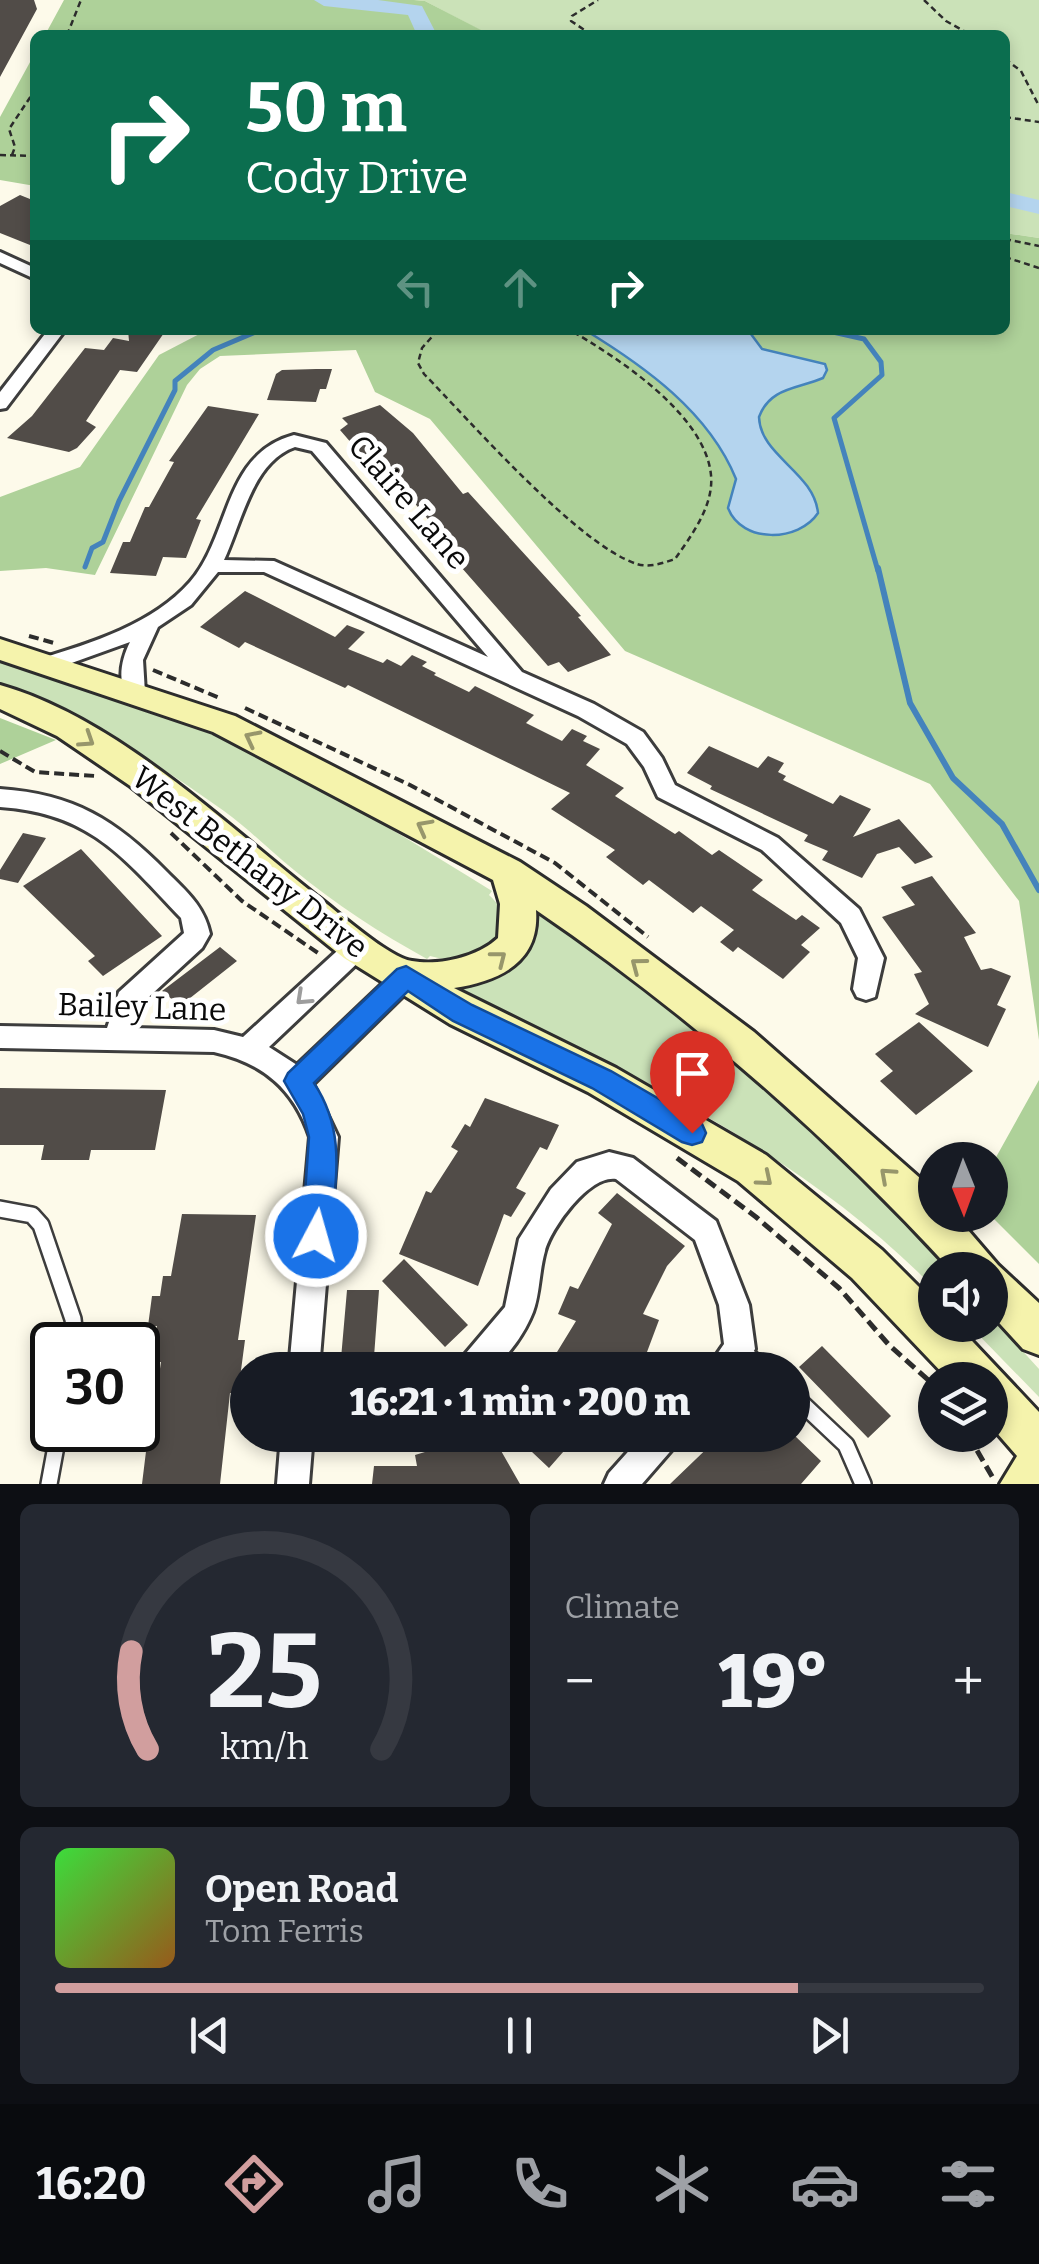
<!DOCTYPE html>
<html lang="en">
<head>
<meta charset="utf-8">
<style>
	:root { --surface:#171b24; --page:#242831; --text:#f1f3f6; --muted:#9ea1a6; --line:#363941; --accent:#d19e9e }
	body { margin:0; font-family:Bitter,serif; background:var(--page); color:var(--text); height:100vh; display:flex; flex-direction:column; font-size:38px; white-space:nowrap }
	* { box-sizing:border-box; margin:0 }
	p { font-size:32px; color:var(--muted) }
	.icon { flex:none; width:55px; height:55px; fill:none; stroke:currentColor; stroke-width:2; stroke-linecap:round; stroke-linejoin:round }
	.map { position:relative; height:1484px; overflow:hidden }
	.panel { display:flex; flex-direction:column; gap:20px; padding:20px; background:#0d0f14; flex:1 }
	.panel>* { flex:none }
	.banner { position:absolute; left:30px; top:30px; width:980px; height:305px; border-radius:15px; box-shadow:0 5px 15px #0003; background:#0b6e4f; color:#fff; overflow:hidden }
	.needle { width:65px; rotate:179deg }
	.fabs { position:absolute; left:918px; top:1142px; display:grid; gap:20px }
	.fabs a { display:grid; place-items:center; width:90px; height:90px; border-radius:50%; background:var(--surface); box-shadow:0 5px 15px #0003; font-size:50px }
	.speed { position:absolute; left:30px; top:1322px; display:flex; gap:20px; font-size:50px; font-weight:700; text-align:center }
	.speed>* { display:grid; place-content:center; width:130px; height:130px; border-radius:50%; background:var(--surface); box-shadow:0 5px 15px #0003; line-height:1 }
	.speed .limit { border:5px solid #111; border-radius:15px; background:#fff; color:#111 }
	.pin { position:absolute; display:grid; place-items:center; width:85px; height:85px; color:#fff; margin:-102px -42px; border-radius:50% 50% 50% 0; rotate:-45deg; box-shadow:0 0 10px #0007 }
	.pin .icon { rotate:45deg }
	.me { position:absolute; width:110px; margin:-55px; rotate:6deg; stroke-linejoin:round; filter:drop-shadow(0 0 8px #0008) }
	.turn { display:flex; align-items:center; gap:35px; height:210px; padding:0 50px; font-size:45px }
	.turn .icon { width:130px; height:130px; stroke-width:2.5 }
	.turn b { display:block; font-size:70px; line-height:85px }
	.lanes { display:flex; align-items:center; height:95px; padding:0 50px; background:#0003; justify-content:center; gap:50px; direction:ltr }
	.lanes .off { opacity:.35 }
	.big { font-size:75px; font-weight:800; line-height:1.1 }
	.panel .card { flex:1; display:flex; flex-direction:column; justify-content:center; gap:15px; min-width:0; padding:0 35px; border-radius:15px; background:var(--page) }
	.panel .dial { align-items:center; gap:0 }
	.dial svg { height:260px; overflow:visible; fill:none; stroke:var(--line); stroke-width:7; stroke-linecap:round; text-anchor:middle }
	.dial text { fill:var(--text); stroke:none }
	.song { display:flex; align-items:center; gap:30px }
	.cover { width:120px; height:120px; border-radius:15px; background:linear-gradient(135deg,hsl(120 70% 55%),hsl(30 70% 35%)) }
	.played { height:10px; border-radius:5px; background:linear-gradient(90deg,var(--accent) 80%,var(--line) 80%) }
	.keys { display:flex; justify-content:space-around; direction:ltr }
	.heat { display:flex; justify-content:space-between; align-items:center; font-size:55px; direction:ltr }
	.panel .tiles { flex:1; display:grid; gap:20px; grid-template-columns:1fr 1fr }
	.card:last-child { grid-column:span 2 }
	.trip { position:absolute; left:230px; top:1352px; width:580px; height:100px; border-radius:50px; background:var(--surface); box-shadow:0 5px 15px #0003; font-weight:800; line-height:100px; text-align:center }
	.menu { display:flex; height:160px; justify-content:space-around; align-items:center; background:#090b0e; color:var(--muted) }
	.menu .icon { width:70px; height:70px }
	.menu .selected { color:var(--accent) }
	.menu b { font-size:45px; color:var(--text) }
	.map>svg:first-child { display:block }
</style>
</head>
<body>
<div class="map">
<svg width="1039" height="1484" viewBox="0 0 1039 1484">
	<rect width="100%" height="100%" fill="#fdfaea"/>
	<path fill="#cbe2b8" d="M414,0h625v238l-34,-5v-198h-524l-1,-5 -55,-29z
		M0,662c80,21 165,46 239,83 85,42 172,96 253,146l-3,4c19,17 16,31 5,52l-39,15 -25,-6 -3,3c-47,-26 -92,-55 -133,-89 -24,-19 -45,-41 -70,-59 -70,-50 -144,-96 -224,-128z
		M537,909c150,106 289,225 412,361h-14v19c-130,-134 -307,-218 -473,-299 58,-23 64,-15 75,-81z
		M990,1315l49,54v28l-70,-72h21z"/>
	<path fill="#aed199" d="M64,0h350l11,1 56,29v5h-436z
		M35,53v133l-35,-6v-63z
		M1005,233l34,5v802l-20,-139 -89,-117 -305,-133 -195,-232 -55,-27 -19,-42 -136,6 -20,13 -13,16 -92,190 -49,-7 -46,3v-74l80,-30 79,-112 48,-25h798z
		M0,718l56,22 -56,24z
		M1039,1080v184l-49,-49v-47z"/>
	<path fill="#b4d4ee" stroke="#4483bc" stroke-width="2.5" d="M585,330h163l14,19 63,15 2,6 -4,8c-25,11 -53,9 -64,39 1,39 55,55 59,96 -19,29 -76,31 -90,-5l8,-29c-27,-67 -92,-113 -151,-149z"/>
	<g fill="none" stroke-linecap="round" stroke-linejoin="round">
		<path stroke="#4483bc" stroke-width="5" d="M824,330l40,9 17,23 1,13 -48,43 44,153
			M85,567l7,-19 11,-6 16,-41 56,-111v-9l38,-31 47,-20"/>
		<path stroke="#4483bc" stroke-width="6" d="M878,568l32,135 43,75 49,46 37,66"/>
		<path fill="#b4d4ee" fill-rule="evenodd" d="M314,0h64l44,6 15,29h-20l-9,-20 -84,-9z
			M1005,192l34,8v14l-34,-8z"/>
	</g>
	<path fill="#514c48" d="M0,0h34l3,9 -37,68z
		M20,195l15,6v46l-35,-14v-27z
		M128,330h38l-29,42 -17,-2 -34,51 10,6 -19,21 -8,4 -62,-14 25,-22 53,-68 19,2 9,-12 16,3z
		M316,369h16l-6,20h-6l-4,13 -49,-2 9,-26 6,-4z
		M380,405l33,28 50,61 5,-2 113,124 -3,1 33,38 -43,17 -9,-10 -11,4 -123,-140 7,-2 -25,-30 -32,-37 -9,3 -26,-30 8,-6 -6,-6z
		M208,406l51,8 -63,105 5,1 -15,38 -23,-1 -7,19 -46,-3 13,-31h7l15,-35h4l25,-45 -5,-1z
		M245,591l90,46 12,-12 18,7 -17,17 35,14 4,-4 14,7 11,-11 15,7 -5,4 14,7 -2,2 35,17 6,-6 59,29 -8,8 36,18 10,-12 15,7 -4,5 17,8 -14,16 38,23 -9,8 60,38 4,-3 33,24 7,-5 44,30 -11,10 44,30 6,-5 18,13 -19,17 9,7 -27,27 -45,-32 -5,5 -13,-10 14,-12 -33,-24 -8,7 -44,-33 -6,5 -37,-28 9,-7 -64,-41 19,-16 -222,-108 -3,3 -100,-46 -6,6 -39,-21z
		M709,746l49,22 10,-12 16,7 -6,9 8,4 -3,4 50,24 7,-9 31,14 -18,28 46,-18 34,38 -18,7 -16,-17 -22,7 -15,24 -40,-18 6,-9 -24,-10 4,-6 -98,-46 2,-3 -25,-13z
		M23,833l23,5 -28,45 -18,-4v-9z
		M81,849l81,87 -59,40 -15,-15 7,-5 -72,-70z
		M932,876l44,57 -12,4 17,33 10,-2 20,8 -14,29 9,4 -18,38 -73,-33 14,-10 -15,-30 8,-2 -40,-55 33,-12 -14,-18z
		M220,947l17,14 -57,45 -18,-15z
		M919,1022l54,49 -57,44 -36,-34 13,-10 -18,-17z
		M0,1088l166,2 -11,60h-64l-2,10h-48l3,-15h-44z
		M485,1098l74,27 -12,25 -7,-3 -24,41 10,5 -15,24 -7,-3 -26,72 -79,-32 27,-63 5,2 27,-42 -7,-4 14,-23 5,3z
		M617,1193l68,53 -18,20 -24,48 16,6 -12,32 -11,18h-90l30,-49 -18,-7 12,-28 8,3 34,-65 -14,-11z
		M182,1214l74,1 -18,125h7l-7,53h-8l-10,91h-78l7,-57h-10l3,-18h12l7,-47h-9l5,-36h-9l4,-30h8l3,-20h8z
		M404,1259l64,66 -23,22 -63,-66z
		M347,1290h32l-6,80h-33z
		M822,1346l69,70 -23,22 -69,-71z
		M454,1435h38l28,49h-148l2,-18h43l-2,-11 43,-13z
		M514,1435h49l8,8 -22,25z
		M721,1435h73l27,26 -20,23h-131z"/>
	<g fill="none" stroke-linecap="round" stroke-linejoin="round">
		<g stroke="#3d3d3d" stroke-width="20">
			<path id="service" d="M0,1209l32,6 9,10 32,94 3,26
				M741,1350l24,20
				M792,1394l54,51 17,39
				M49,1484l10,-54"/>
		</g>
		<g stroke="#3d3d3d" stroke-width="6">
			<path id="minor" d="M0,252l35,16v11l-35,-16z
				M48,330h17l-59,78 -6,1v-17z
				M294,435l32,8 196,229 72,32 49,28 19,26 13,27 103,53 81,71 25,49 -9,39 -9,3 -9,-3 -4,-8 5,-31 -17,-35 -79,-73 -104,-53 -14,-30 -17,-23 -49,-28 -314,-144h-46l-27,33 -33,22 -15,33 2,33 -3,5h-16c-8,-19 -5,-38 4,-56l-75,27h-16l-3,-5 3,-5c53,-16 114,-35 151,-77 41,-47 33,-128 104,-147zM295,447l17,4 176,206 -214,-96 -50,-1c18,-38 28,-98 71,-113z
				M0,789c74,5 116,31 167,83 20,20 37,34 43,62l-8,14 -62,57 -7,23 81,2 29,7 105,-96 9,-3 9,3 4,7 -4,7 -97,92 28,18 100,-95 9,-4 9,4 4,7 -4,7 -102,100 25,53 -19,233h-30l21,-233c-16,-48 -47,-74 -96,-85l-214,-4v-22l107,2 12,-36 65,-59 -3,-15c-58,-61 -91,-105 -181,-111z
				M609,1152l24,6 83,63 33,84 6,44 -13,21h-36l18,-26 -5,-39 -24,-65 -79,-61c-27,-4 -65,49 -71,72 -6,21 -5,42 -12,61 -9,23 -23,40 -40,58h-36l4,-11 44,-52 14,-68 32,-50 26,-27z
				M281,1435h32l-4,49h-32z
				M643,1435h37l-5,11 -33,38h-38l5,-11z"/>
		</g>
		<g stroke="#2c2c2c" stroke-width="6">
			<path id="secondary" d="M0,639l235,77 285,146 66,44 168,126 167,147 14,15v21h20l43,50 41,38v52l-16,-6 -33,-36v-43h-39c-123,-134 -264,-257 -415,-360 4,52 -36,71 -82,78l162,80 150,87 116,95 53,53v22h22l82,87v72h-39l17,-28 -27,-31v-45h-41l-97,-102 -114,-97 -150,-89 -138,-68 -106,-66 -215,-173 -72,-49 -57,-27v-24c116,33 224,138 318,212 20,15 71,61 94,64 27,5 66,-4 86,-23l2,-34 -7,-24 -280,-148 -213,-72z"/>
		</g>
		<path stroke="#2c2c2c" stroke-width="2.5" stroke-dasharray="6 4" stroke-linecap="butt" d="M924,0l22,21 25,14
			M67,35l14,-35
			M592,35l-21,-14 1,-5 26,-16
			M1005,59l16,12 18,35
			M1005,117l34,5
			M0,155l35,1
			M12,155l3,-8 -6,-18 26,-39
			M1005,239l34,7
			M1005,257l34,11
			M438,330l-16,18 -4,15 6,11c46,47 154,171 213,190 13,4 26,-1 38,-5 16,-23 39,-53 36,-84 -6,-61 -93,-117 -141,-145"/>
		<path stroke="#2c2c2c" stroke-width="4" stroke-dasharray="10 5" stroke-linecap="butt" d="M29,636l25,7
			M153,670l69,29
			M245,708l165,77 145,78 93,74
			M0,751l35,21 61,4
			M171,833l71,68 76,52"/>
		<path stroke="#2c2c2c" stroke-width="5" stroke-dasharray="12 6" stroke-linecap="butt" d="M677,1158l79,59 83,71 50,57 46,41
			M968,1435l25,43"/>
		<use href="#service" stroke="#fff" stroke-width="15"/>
		<use href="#minor" fill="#fff" fill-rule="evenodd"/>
		<use href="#secondary" fill="#f5f3ac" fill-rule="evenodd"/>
	</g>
	<defs><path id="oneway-chevron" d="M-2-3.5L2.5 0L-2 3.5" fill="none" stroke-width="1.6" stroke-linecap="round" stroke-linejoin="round" transform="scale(2.5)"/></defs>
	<g stroke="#97966b">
		<use href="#oneway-chevron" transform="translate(252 738) rotate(-153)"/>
		<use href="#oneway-chevron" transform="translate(87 740) rotate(33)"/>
		<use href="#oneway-chevron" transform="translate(424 827) rotate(-152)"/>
		<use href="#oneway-chevron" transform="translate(499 958) rotate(-38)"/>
		<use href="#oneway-chevron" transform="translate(638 965) rotate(-143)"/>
		<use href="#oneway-chevron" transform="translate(887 1175) rotate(-138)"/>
		<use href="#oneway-chevron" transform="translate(765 1179) rotate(40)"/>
	</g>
	<use stroke="#9d9d9d" href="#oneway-chevron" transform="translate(303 998) rotate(137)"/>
	<path fill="#1a73e8" stroke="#114b97" stroke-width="2.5" d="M406,966l66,39 139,66 91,53 4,9 -4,9 -10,3 -10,-3 -90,-54 -139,-67 -45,-30 -94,92c33,50 21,96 17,153l-4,9 -11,4 -10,-4 -4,-9 7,-99 -6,-23 -19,-33 4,-8 109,-104z"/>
	<g text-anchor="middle" stroke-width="10" stroke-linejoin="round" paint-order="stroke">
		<g font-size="32" fill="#0a0a0a" stroke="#fff">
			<text transform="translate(409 502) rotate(49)" y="11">Claire Lane</text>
			<text transform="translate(250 862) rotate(38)" y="11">West Bethany Drive</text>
			<text transform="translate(142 1007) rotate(2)" y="11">Bailey Lane</text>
		</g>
	</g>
</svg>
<div class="fabs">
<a><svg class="needle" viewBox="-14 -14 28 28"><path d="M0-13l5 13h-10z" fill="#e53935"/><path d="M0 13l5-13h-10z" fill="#9ea1a6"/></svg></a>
<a><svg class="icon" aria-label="sound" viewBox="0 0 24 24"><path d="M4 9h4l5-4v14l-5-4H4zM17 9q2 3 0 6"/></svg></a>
<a><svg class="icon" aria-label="layers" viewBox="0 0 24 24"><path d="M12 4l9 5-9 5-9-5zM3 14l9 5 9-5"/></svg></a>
</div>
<div class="speed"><div class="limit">30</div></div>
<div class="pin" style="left:692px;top:1133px;background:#d93025"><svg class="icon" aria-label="arrive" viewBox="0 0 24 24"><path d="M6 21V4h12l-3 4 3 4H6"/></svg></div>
<svg class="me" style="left:316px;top:1236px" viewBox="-20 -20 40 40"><circle r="17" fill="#1a73e8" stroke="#fff" stroke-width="3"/><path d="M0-11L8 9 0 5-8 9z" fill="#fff"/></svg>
<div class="trip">16:21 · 1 min · 200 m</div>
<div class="banner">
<div class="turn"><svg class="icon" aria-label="right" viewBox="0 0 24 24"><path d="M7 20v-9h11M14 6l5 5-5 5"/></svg><div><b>50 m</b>Cody Drive</div></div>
<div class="lanes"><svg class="icon off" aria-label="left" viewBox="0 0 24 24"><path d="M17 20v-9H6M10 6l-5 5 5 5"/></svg><svg class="icon off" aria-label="ahead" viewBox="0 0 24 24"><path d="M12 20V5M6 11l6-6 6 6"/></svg><svg class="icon" aria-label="right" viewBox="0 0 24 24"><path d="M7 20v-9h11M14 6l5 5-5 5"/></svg></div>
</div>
</div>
<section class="panel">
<div class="tiles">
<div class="card dial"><svg viewBox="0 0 100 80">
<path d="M14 69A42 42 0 1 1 86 69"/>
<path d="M14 69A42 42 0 0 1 9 39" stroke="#d19e9e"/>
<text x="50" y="56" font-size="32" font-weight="700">25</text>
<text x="50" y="72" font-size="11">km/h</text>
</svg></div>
<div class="card"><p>Climate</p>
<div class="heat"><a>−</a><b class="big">19°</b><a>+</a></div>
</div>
<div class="card">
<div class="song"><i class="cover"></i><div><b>Open Road</b><p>Tom Ferris</p></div></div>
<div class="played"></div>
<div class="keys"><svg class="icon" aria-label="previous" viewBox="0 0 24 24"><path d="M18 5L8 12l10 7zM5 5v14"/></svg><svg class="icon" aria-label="pause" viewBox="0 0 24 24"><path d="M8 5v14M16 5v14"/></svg><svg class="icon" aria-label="next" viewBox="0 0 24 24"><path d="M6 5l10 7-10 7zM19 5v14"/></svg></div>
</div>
</div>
</section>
<nav class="menu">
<b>16:20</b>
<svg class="icon selected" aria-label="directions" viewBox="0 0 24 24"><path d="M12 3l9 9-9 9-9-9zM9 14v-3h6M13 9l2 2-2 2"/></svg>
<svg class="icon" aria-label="music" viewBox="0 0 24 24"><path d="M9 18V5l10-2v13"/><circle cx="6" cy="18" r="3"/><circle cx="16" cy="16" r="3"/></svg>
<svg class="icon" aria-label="phone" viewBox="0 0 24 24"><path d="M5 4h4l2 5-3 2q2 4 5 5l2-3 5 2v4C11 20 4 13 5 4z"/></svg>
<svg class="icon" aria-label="climate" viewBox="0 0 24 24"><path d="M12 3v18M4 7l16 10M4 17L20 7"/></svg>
<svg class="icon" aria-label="car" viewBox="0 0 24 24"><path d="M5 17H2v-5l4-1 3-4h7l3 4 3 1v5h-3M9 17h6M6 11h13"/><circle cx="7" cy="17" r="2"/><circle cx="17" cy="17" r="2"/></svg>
<svg class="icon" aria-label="filters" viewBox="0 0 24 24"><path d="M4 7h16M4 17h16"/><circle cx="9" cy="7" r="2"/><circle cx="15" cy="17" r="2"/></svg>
</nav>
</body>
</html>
